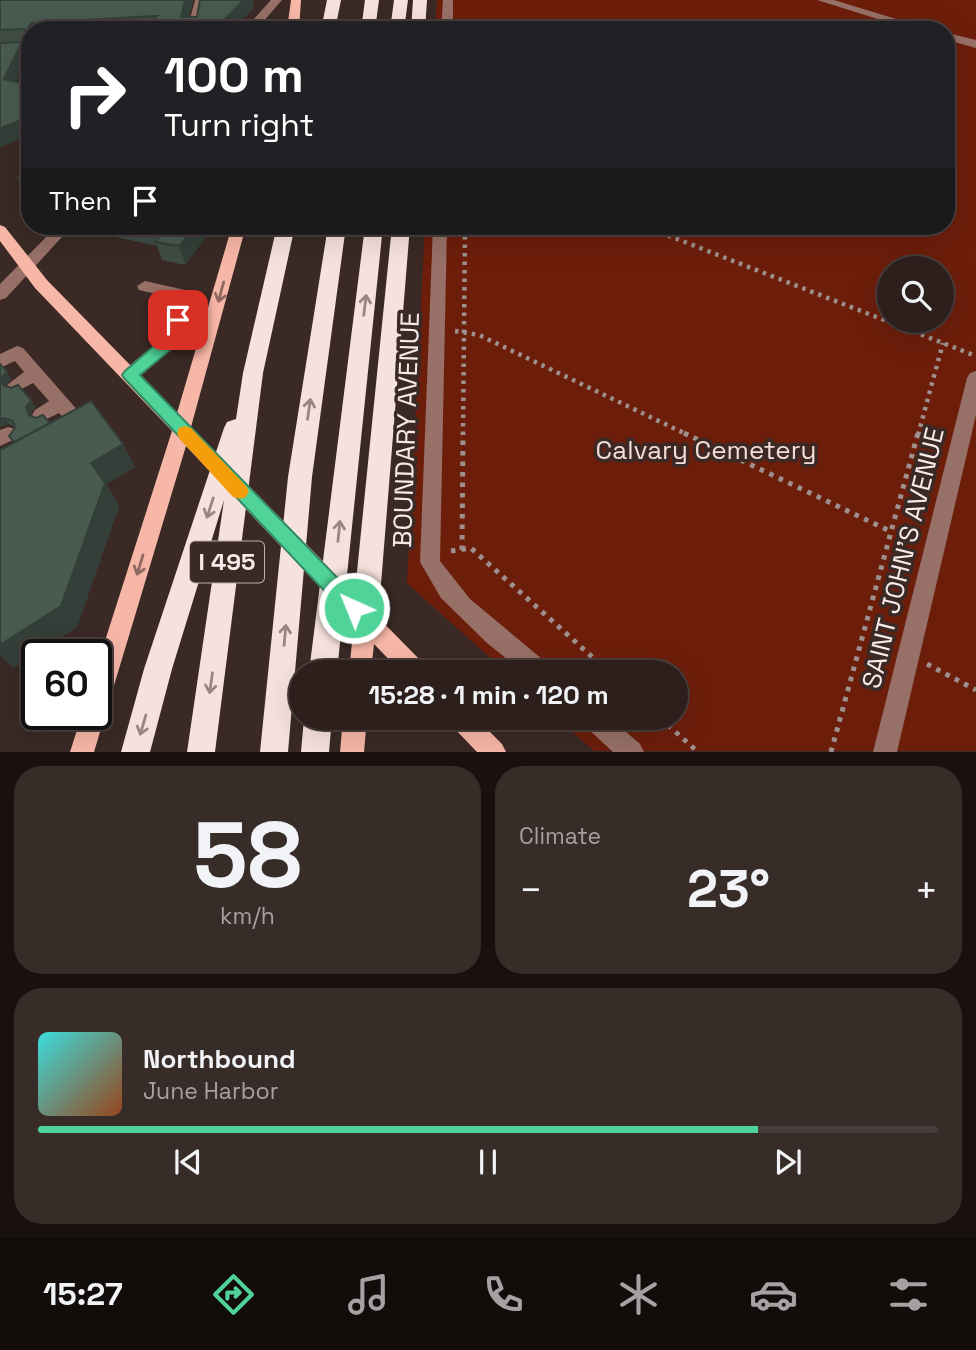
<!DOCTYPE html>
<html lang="en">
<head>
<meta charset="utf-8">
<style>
	:root { --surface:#2c1f1c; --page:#382c29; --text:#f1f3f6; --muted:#a6a2a3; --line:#483d3b; --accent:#4fd398 }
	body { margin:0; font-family:"Space Grotesk",sans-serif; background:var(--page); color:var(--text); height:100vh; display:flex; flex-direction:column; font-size:26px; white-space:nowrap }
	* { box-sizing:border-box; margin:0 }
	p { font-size:23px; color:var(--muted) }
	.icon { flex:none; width:38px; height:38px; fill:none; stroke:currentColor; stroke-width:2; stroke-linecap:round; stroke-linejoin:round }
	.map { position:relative; height:752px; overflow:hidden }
	.panel { display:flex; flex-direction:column; gap:14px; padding:14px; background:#18110f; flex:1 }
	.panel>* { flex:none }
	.hud { position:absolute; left:21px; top:21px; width:934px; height:214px; border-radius:28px; box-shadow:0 7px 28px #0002,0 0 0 2px var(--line); background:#202124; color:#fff; overflow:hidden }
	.controls { position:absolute; left:877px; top:256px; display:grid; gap:14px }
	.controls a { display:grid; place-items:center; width:77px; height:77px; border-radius:50%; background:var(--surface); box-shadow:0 7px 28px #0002,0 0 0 2px var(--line); font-size:35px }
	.speed { position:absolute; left:21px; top:639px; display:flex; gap:14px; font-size:35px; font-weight:700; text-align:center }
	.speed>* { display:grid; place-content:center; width:91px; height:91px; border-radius:50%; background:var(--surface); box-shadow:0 7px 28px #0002,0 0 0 2px var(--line); line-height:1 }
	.speed .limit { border:4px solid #111; border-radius:10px; background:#fff; color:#111 }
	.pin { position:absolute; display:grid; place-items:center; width:60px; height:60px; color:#fff; margin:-30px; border-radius:14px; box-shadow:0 4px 10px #0006 }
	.me { position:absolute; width:77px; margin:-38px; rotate:316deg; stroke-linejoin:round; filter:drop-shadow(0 0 5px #0008) }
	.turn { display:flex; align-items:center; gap:24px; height:147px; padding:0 28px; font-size:32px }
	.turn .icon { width:91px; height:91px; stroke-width:2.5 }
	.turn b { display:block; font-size:49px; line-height:60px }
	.then { display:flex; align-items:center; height:66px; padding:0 28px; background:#0003; gap:14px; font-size:26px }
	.big { font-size:52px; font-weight:600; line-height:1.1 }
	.panel .tile { flex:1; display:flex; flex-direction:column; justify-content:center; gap:10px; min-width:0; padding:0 24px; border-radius:28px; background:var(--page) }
	.panel .dial { align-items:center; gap:0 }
	.dial b { font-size:91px; line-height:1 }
	.song { display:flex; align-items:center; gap:21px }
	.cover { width:84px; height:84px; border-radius:10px; background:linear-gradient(135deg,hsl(180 70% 55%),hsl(20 70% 35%)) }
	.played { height:7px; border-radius:4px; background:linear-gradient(90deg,var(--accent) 80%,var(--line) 80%) }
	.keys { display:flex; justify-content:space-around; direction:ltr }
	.heat { display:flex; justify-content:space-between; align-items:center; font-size:38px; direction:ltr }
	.panel .tiles { flex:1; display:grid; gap:14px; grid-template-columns:1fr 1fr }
	.tile:last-child { grid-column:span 2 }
	.trip { position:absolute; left:289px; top:660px; width:399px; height:70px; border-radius:35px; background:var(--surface); box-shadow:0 7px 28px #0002,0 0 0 2px var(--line); font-weight:600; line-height:70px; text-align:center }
	.tab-bar { display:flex; height:112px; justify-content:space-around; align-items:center; background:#120c0b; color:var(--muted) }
	.tab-bar .icon { width:49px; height:49px }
	.tab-bar .active { color:var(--accent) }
	.tab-bar b { font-size:32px; color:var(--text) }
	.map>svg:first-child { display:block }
</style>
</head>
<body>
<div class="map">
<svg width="976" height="752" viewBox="0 0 976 752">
	<rect width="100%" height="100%" fill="#3a2925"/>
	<path fill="#6d1e0b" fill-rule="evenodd" d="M437,0h539v751h-382l-37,-33h119v-46h-170l-99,-89 18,-357h522v-196h-512zM889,268h53v52h-53z"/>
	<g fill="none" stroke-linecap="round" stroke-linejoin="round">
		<path stroke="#9e908c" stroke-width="4.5" stroke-dasharray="3.5 5" stroke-linecap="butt" d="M644,226l332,130
			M455,331l24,4 209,100
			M463,435l2,-209
			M918,435l25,-92"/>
		<path stroke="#9e908c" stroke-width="5" stroke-dasharray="4.5 6" stroke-linecap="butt" d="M684,433l208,99
			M462,550l1,-117
			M451,551l20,-3 138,124
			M927,664l49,26
			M660,718l38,34
			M831,752l87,-319"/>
		<path fill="#977067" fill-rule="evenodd" d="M195,0h10l-6,30h-12z
			M271,0h11l-26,30h-12z
			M443,0h10v30h-12z
			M817,0h17l98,30h-19z
			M947,33l29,7v8l-29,-8z
			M30,46v8l-30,2v-8z
			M57,226h15l-66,72 -6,2v-16z
			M433,226h14l-7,335 30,38 78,65 3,8h-28l-36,-29 -46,-45 -21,-36z
			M145,281l49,11 2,4 -22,51 -38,33h-12l-3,-5 3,-5 37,-31 17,-40 -39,-9 -2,-4z
			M17,346l6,2 64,73 3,5 -3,5 -10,5 -7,-2 -2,-5 2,-4 -11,-12 -18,9 -6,-2 -3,-5 3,-5 14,-9 -16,-18 -17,9 -6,-2 -3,-5 17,-13 -9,-11 -15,7v-14z
			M976,371v44l-79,337h-24l94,-374 3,-5z
			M8,427l7,2 2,5 -2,5 -15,7v-16z
			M581,718h29l30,26 4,8h-31l-28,-26z"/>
		<path fill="#f7b7a7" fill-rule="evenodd" d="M291,0h10l-2,30h-12z
			M0,225l5,2 42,53 130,133 55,-187h14l-55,201 233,237 3,8h-26l-27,-28 -3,28h-22l5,-49 -168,-177 -92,306h-24l12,-38h14v-45l76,-238 -137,-143 -35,-47z
			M343,718h24l-3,34h-24z
			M448,718h28l26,26 4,8h-29l-25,-26z"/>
		<path fill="#f6e2dd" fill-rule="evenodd" d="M327,0h14l-6,30h-14z
			M365,0h14l-4,30h-14z
			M394,0h14l-4,30h-14z
			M413,0h14l-2,30h-14z
			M277,226h18l-32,147 -48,379h-28l37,-252 -52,169 -22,83h-29l23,-83 80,-241 3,-6 9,-3 7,-46z
			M328,226h18l-34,251 -24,275h-28l28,-275z
			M365,226h18l-46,446h-28z
			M392,226h18l-32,395 -4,9 -9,3 -9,-3 -4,-9z
			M304,718h28l-3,34h-28z"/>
	</g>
	<path fill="#3f4d45" d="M0,0h193l-4,17h8l3,-17h54l-1,9 -21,21h-202v13l-8,1 6,13 -12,25 14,3v50l-30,12z
		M30,172v24l-5,-6 -7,-13z
		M107,226h106v1l-28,38 -23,-5 -5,-14 -46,-10z
		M0,364l11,15 -6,6 26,15 4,7 -5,7 1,2 19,8 85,43 -29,17 13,22 -42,121 -64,41 1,-225 1,-15v-1l-6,-3 -7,3 -2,-2z"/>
	<path fill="#333f38" d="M185,0h8l-8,30 -4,-13z
		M244,0h10l-1,9 -21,21h-18z
		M31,23l3,7h-4v10l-4,-8z
		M22,42l6,15 -18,37 -6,-15z
		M30,117v18l-30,12v-19z
		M195,226h18v1l-28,38 -6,-19z
		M7,372l4,7 -7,6 4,6 -8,-13z
		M31,400l4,7 -5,7 3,7 -7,-14z
		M4,418l5,6 -7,3 -2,-3v-5z
		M123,444l12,23 -29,17 13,22 -42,121 -64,41 -13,-13v-10l91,-182z"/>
	<path fill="#495a50" stroke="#333f38" stroke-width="2" d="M0,0h185l-4,17h16l3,-17h44l-30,30h-72l15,-14 -126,7 -5,9 -2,-3 -24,1z
		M22,42l-18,37 26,6v32l-30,11v-85z
		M30,172v18l-12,-13z
		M142,226h53l-16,20 -24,-4 10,-12z
		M0,364l7,8 -7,6 3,7 8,3 7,-3 13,15 -5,7 3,8 7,3 7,-3 7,8 -36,19 -5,-6 6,-8 -2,-7 -9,-3 -4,1z
		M91,401l32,43 -32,19 14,20 -44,123 -61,39v-195z"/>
	<defs><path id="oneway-shaft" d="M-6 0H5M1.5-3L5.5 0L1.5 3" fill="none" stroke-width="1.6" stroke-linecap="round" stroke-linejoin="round" transform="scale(1.75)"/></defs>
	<g stroke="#8f6960">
		<use href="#oneway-shaft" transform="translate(221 292) rotate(105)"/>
		<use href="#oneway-shaft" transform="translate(140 565) rotate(107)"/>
	</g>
	<g stroke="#988681">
		<use href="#oneway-shaft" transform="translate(365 305) rotate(-83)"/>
		<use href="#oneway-shaft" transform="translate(309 409) rotate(-82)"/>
		<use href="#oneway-shaft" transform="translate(210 508) rotate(108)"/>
		<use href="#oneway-shaft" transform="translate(339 531) rotate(-84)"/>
		<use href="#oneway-shaft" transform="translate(285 635) rotate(-85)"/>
		<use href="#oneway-shaft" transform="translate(211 683) rotate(98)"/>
		<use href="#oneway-shaft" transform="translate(143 725) rotate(106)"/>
	</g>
	<path fill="#4fd398" stroke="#338963" stroke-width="2" d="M178,314l8,6 -12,27 -34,28 221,227 2,6 -2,7 -7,3 -7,-3 -222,-236 -3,-4 3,-4 37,-32 11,-23z"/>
	<path fill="#f59e0b" d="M185,426l6,2 55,58 3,5 -3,6 -6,2 -7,-2 -54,-59 -2,-5 2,-5z"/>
	<g text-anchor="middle" stroke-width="7" stroke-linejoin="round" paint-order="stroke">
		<rect fill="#3a2925" stroke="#beb1ae" stroke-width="2" x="190" y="541.5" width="74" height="41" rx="5"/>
		<g font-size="24" font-weight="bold" fill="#f6ebe8">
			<text x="227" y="570">I 495</text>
		</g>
		<g font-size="26" fill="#f6ebe8" stroke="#3a2925">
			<text transform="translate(406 430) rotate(-88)" y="9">BOUNDARY AVENUE</text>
			<text transform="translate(903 558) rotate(-76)" y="9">SAINT JOHN'S AVENUE</text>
		</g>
		<g font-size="26" fill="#f5dcd6" stroke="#3a2925">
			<text x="706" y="459">Calvary Cemetery</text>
		</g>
	</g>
</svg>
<div class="controls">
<a><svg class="icon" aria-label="search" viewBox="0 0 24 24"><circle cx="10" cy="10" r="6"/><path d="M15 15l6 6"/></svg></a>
</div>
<div class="speed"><div class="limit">60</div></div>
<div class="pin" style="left:178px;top:320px;background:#d93025"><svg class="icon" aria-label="arrive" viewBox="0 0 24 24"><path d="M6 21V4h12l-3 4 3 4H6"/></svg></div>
<svg class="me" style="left:354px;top:608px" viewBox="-20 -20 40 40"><circle r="17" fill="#4fd398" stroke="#fff" stroke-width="3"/><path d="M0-11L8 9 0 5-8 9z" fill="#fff"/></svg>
<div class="trip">15:28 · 1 min · 120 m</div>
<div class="hud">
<div class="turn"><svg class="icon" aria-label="right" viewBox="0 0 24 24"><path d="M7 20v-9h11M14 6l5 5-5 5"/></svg><div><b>100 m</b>Turn right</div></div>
<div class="then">Then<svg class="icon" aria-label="arrive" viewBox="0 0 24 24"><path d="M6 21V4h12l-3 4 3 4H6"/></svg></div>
</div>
</div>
<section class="panel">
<div class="tiles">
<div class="tile dial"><b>58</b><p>km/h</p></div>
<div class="tile"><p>Climate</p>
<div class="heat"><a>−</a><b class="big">23°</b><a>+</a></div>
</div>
<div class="tile">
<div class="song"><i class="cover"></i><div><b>Northbound</b><p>June Harbor</p></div></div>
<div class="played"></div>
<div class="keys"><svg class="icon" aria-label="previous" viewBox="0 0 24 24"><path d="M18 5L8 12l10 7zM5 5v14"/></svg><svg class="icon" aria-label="pause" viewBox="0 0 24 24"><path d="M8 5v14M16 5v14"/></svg><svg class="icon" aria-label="next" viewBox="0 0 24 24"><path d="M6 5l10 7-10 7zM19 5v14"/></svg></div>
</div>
</div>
</section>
<nav class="tab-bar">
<b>15:27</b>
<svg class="icon active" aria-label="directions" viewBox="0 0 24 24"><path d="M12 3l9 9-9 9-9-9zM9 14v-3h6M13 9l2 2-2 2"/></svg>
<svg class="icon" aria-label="music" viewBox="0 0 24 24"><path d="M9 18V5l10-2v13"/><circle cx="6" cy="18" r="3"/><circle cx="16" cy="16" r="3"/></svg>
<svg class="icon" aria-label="phone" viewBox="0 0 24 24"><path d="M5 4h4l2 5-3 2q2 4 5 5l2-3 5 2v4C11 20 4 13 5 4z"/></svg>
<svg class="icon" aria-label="climate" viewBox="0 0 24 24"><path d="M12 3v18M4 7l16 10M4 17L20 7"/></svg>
<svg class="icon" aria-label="car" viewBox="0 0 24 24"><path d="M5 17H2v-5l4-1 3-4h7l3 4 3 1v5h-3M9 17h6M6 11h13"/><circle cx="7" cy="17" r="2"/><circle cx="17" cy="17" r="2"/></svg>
<svg class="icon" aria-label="filters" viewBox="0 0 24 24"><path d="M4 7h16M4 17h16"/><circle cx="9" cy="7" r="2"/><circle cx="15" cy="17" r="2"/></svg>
</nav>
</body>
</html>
